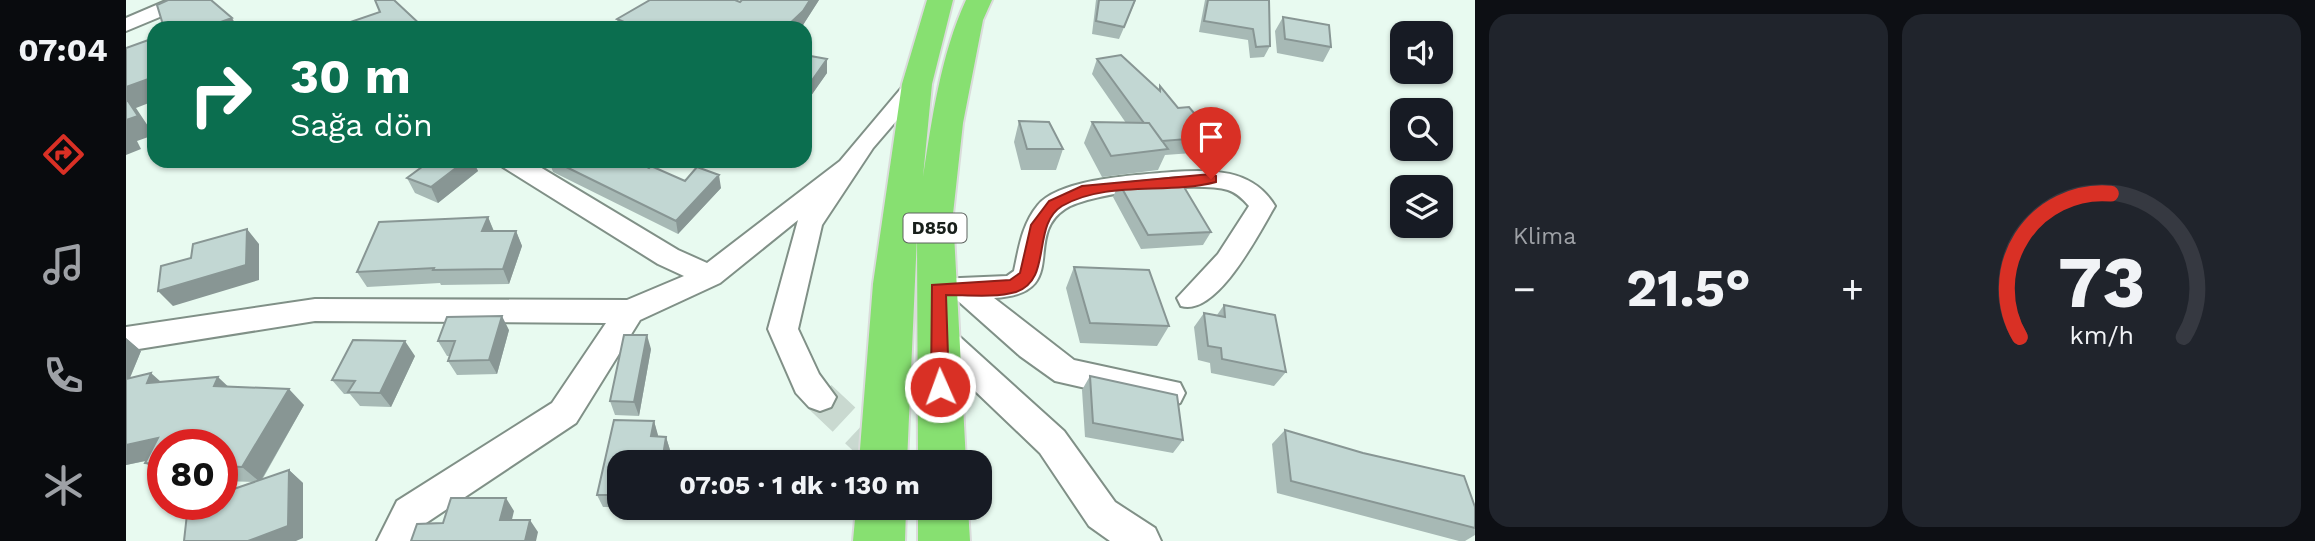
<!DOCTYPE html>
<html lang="tr">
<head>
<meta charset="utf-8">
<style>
	:root { --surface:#171b24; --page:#20242c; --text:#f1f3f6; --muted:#9ea1a6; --line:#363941; --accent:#d93025 }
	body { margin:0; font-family:"Work Sans",sans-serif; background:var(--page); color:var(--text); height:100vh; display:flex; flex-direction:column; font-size:26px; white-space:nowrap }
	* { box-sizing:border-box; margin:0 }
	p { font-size:23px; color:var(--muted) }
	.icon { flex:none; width:38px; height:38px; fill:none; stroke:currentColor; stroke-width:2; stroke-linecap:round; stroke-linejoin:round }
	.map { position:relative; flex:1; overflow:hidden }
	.sheet { display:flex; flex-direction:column; gap:14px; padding:14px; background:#0d0f14; width:840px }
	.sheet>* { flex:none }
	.guide { position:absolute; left:21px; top:21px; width:665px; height:147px; border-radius:21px; box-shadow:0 2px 5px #0004; background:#0b6e4f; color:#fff; overflow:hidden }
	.tools { position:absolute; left:1264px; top:21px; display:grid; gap:14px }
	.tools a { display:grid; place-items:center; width:63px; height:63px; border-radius:14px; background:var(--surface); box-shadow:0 2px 5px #0004; font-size:35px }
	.speed { position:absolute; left:21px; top:429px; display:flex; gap:14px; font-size:35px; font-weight:700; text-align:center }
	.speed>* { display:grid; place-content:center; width:91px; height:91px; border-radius:50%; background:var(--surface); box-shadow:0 2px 5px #0004; line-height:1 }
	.speed .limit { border:10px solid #d22; background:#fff; color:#111 }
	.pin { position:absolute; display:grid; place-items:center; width:60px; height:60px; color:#fff; margin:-72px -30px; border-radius:50% 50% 50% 0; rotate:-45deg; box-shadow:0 0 7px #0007 }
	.pin .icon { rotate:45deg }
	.me { position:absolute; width:77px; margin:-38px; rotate:358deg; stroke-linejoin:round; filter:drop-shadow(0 0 5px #0008) }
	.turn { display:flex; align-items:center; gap:24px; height:147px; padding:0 28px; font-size:32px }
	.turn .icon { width:91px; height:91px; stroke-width:2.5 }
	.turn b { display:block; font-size:49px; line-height:60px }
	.big { font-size:52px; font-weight:700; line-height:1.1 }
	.sheet .tile { flex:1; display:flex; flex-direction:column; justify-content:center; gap:10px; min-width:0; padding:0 24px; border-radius:21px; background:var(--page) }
	.sheet .dial { align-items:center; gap:0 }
	.dial svg { height:182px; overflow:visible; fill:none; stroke:var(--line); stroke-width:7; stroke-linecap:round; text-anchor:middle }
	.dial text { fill:var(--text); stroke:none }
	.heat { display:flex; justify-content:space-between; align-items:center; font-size:38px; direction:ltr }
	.sheet .tiles { flex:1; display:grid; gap:14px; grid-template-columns:repeat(2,1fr) }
	.trip { position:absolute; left:481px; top:450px; width:385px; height:70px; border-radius:21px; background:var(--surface); box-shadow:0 2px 5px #0004; font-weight:700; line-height:70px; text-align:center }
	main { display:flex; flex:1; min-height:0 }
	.tabs { display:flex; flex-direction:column; width:126px; justify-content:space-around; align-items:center; background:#090b0e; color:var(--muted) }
	.tabs .icon { width:49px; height:49px }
	.tabs .current { color:var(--accent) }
	.tabs b { font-size:32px; color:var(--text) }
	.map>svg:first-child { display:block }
</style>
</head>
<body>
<main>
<nav class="tabs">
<b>07:04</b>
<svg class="icon current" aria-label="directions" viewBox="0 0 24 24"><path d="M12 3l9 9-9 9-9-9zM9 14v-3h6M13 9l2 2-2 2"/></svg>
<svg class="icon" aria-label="music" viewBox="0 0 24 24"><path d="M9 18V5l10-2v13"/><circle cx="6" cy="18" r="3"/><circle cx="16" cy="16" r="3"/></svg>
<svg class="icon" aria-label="phone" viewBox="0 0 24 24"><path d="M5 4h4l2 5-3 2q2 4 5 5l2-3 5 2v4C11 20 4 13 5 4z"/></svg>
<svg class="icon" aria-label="climate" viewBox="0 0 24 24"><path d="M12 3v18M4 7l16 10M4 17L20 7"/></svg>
</nav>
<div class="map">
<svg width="1349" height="541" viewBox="0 0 1349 541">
	<rect width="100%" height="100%" fill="#e8faf0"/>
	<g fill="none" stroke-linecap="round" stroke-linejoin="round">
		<path stroke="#c9d9d0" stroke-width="33" stroke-dasharray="33 17" stroke-linecap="butt" d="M694,397l69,65"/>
		<g stroke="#809087" stroke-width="4">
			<path id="minor" d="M42,0h25l-2,4 -65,27v-13z
				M791,78l11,6 -55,64 -51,77 -24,104 21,45 17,23 -5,10 -11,4 -11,-4 -13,-14 -28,-64 30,-109 -78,63 -80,37 -64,103 -153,102 -8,16h-38l20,-40 155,-98 54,-80 -291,-2 -189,30v-24l189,-28 312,1 57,-24 -26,-12 -155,-97 -3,-6h30l148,89 29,13 133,-102 69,-82z
				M1046,172c39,-2 80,-4 103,34 -16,27 -58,111 -94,100l-4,-8 41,-44 31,-48c-6,-7 -12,-13 -21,-16 -30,-9 -137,2 -163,19 -43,28 7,85 -71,89l80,62 106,23 5,10 -5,10 -11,4 -114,-26 -35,-25 -63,-56 -20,1 -10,-3 -4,-8 4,-8 10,-3 70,-3 7,-5c5,-23 8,-47 24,-66 23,-27 100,-30 134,-33z
				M813,325l11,3 114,103 51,71 40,26 6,13h-51l-21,-15 -49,-73 -112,-107 -4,-9 4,-9z"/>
		</g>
		<g stroke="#dadbdb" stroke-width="4">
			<path id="highway" d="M801,0h26l-21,84 -9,93c9,-59 18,-123 43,-177h26l-9,20 -20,103 -10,91 13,248h-48l-1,-226 -10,226h-48l14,-178 29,-200z
				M730,508h50l-1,33h-52z
				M792,508h50l2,33h-52z"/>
		</g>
		<use href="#minor" fill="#fff" fill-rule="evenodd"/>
		<use href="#highway" fill="#87e071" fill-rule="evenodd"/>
	</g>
	<path fill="#a7b9b5" d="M616,0h77l-16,25 -3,3h-181l-2,-9 123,-17z
		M970,0h40l-17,39 -27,-5z
		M1079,0h64l1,46 -6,11 -14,1 -2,-18 -49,-8z
		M1157,17l48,30 -8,15 -46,-9 -2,-22z
		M679,55l22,4v14l-19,27h-3z
		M971,59l62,31 1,-4 18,22 36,29 -8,15 -41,3 -7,15 -56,7 -18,-34 8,-21 34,1 -34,-49z
		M893,121l44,28 -7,21h-35l-7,-28z
		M304,161h43l5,10 -40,32 -23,-10 -8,-15z
		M423,161h86l14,7 36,13 36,7 -43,46 -125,-62z
		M993,183l92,49 -8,13 -62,4 -28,-52z
		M362,217l6,14h22l6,15 -13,38 -68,1 -1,-2 -73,4 -10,-15z
		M948,267l95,59 -12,20 -77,-3 -14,-55z
		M1098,305l62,67 -12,14 -63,-13 -1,-10 -12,-3 -4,-33 10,-14 13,2z
		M383,330l-12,44 -40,1 -9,-14 2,-5h-3l-9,-15z
		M0,338l15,13 -11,27 31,4 68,5 75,18 -42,75 27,-10 14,13v55l-48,-56 -33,-1v-37h-59v32l-18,-13 1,-2 -20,4z
		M525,349l-12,67 -24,-1 -5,-14z
		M289,356l-24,51 -31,-1 -10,-12h-6l-12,-14z
		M964,376l93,64 -10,13 -88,-16 -3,-47z
		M488,420l40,1 4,16h8l4,13 -2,12h-48v45h-17l-6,-12z
		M1159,430l190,77v28l-10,6h-6l-182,-48 -5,-49z"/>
	<path fill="#889694" d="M684,0h9l-16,25 -3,3h-15z
		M106,18l6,10h-34z
		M701,59v14l-19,27v-14z
		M28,77v24l-18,7 18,27 -17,6 4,8 -15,6v-68z
		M339,161h8l5,10 -40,32 -7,-16z
		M593,175l2,13 -43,46 -2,-13z
		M362,217l6,15 -12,-1z
		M121,229l12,15v36l-86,26 -15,-15z
		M390,231l6,15 -13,38 -6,-15z
		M376,316l7,14 -12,44 -8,-14z
		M521,335l4,14 -12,67 -5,-14z
		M0,338l15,13 -15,36z
		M279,341l10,15 -24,51 -11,-14z
		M25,373l19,17 -23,-7z
		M92,377l17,16 -21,-7z
		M163,389l15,16 -44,77 -18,-15z
		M528,421l4,14 -3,15 -4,-14z
		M540,437l4,13 -2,12h-6z
		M32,438l5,19 -37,8v-20z
		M163,470l14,13v55l-7,3h-48z
		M380,498l8,13 -5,21 -9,-12z
		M404,520l8,12 -2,9h-11z"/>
	<path fill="#c2d7d3" stroke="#889694" stroke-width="2" d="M42,0h43l21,18 -28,10h-40l-7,-23z
		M249,0h19l30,28h-91l47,-16z
		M524,0h85l5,2 2,-2h68l-7,11 -18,17h-147l-21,-9z
		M973,0h36l-11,27 -28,-6z
		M1082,0h61l1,46 -14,1 -3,-18 -49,-8z
		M1157,17l46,8 2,22 -46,-8z
		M28,38v39l-28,10v-39z
		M679,55l22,4 -19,27h-3z
		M995,55l39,36v-5l18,22 11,-1 25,30 -52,4 -13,-18h-5l-47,-64z
		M0,98l12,18 -12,4z
		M893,121l30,1 14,27h-36z
		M966,122l57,1 19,26 -57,7z
		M304,161h35l-34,26 -24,-9z
		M428,161h81l14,7 2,-2 34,15 12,-14 22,8 -43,46z
		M1052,177l33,55 -63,3 -29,-52z
		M362,217l-6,14h34l-13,38 -70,1 1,-2 -77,4 22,-50z
		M121,229l-1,36 -88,26 3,-25 30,-8 2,-14z
		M948,267l75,3 20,56 -79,-3z
		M1098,305l51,10 11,57 -64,-13 -1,-11 -13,-2 -4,-33 21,4z
		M376,316l-13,44 -41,1 7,-20h-17l9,-24z
		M498,335h23l-13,67 -24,-1z
		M227,340l52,1 -25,52 -32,-1 7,-11 -23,-1z
		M25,373l-4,10 71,-6 -4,9 75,3 -47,78 -20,-1v-22h-59v20l-18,-1 13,-25 -32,7v-66z
		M964,376l87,19 6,45 -90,-17z
		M488,420l40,1 -3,15 15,1 -4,25h-42v33h-23z
		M1159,430l78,23 101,23 11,31v21l-184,-47z
		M163,470l-1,56 -40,15h-64l4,-36 34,-1v-11z
		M325,498h55l-6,22h30l-5,21h-114l6,-17 26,-1z"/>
	<path fill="#d93025" stroke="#8d1f18" stroke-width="2" d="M1085,174l5,2v6c-49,13 -109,-2 -154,24 -31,19 -9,74 -46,86 -21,6 -49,3 -70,3l3,92 -9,8 -7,-2 -2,-6 1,-102 78,-5 10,-7 11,-48 18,-24 33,-15z"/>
	<g text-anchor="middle" stroke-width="5" stroke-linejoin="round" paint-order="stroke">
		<rect fill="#fff" stroke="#5d625f" stroke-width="2" x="777.5" y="213.5" width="63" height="29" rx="5"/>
		<g font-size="18" font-weight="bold" fill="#181f1b">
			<text x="809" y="234">D850</text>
		</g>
	</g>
</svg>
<div class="tools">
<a><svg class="icon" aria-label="sound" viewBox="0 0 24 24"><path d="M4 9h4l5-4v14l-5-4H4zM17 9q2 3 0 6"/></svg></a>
<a><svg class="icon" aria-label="search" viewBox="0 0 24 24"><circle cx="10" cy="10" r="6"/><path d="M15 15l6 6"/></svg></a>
<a><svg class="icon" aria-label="layers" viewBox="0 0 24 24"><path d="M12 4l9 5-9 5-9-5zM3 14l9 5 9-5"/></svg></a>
</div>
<div class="speed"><div class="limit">80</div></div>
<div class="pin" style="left:1085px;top:179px;background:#d93025"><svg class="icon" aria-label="arrive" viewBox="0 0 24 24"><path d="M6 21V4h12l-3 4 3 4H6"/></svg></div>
<svg class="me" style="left:814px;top:387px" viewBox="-20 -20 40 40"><circle r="17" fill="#d93025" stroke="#fff" stroke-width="3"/><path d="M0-11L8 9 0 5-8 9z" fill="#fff"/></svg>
<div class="trip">07:05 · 1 dk · 130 m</div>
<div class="guide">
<div class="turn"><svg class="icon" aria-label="right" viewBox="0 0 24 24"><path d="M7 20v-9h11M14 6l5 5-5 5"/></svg><div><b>30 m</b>Sağa dön</div></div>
</div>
</div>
<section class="sheet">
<div class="tiles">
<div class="tile"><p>Klima</p>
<div class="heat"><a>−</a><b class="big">21.5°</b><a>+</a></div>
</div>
<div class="tile dial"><svg viewBox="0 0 100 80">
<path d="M14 69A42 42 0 1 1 86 69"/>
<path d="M14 69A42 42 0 0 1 54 6" stroke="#d93025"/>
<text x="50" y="56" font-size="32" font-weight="700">73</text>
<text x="50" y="72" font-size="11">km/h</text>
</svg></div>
</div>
</section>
</main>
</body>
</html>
